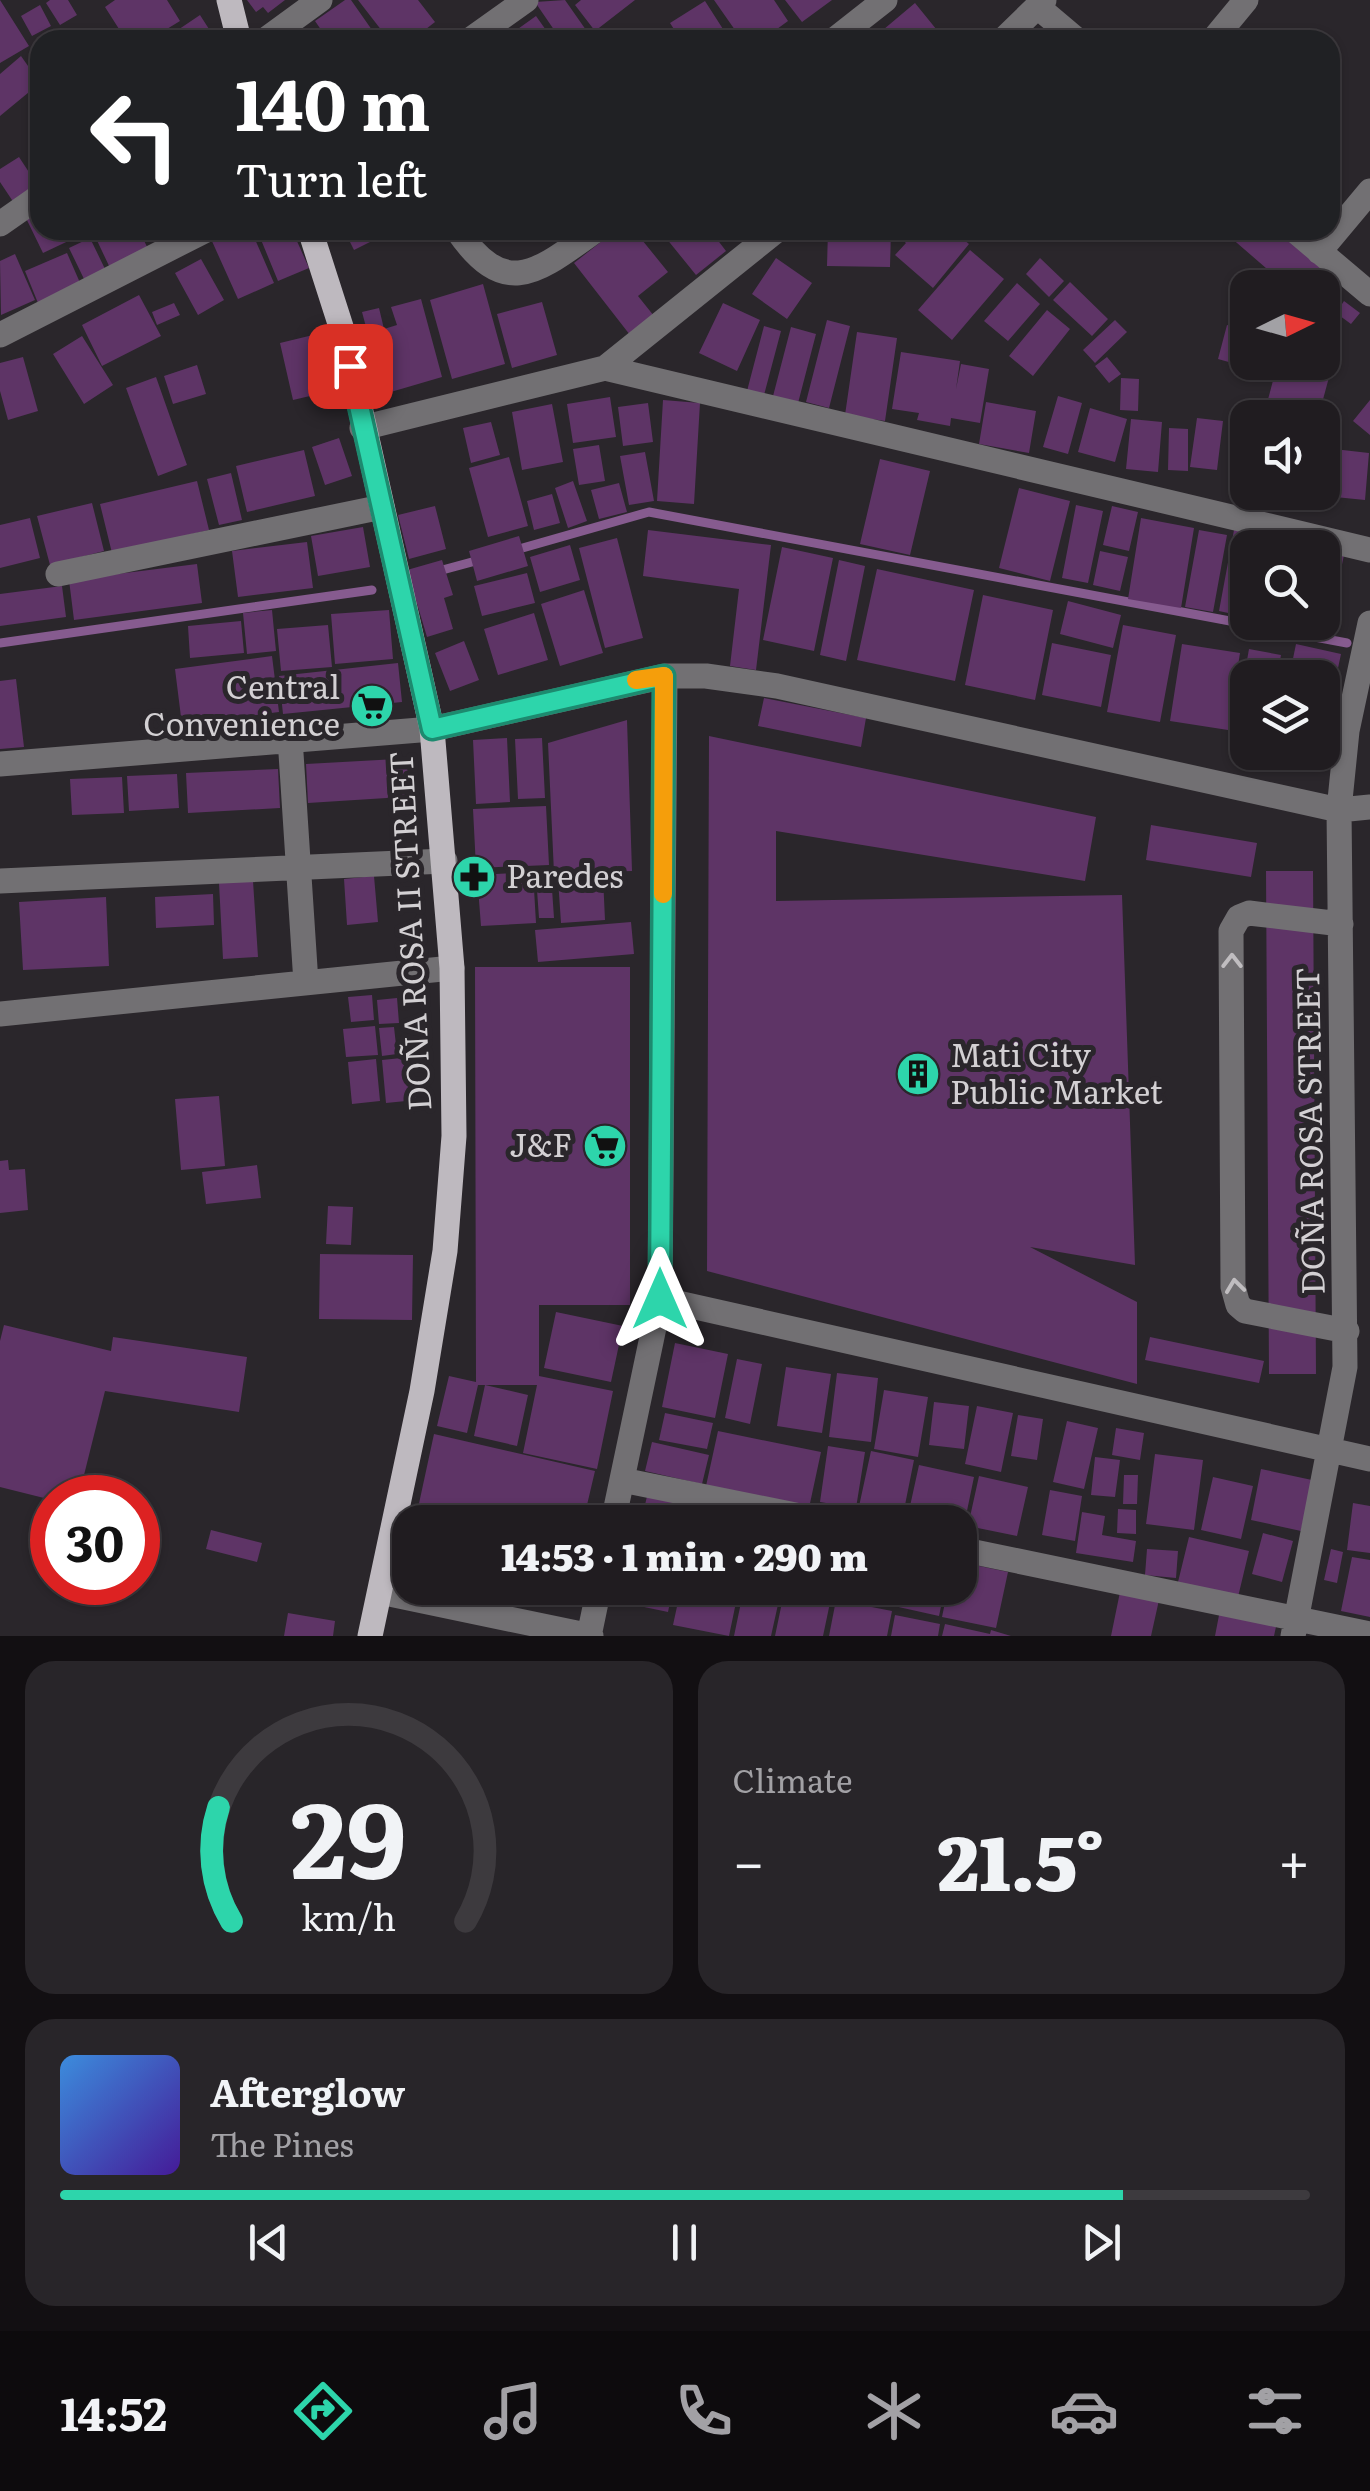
<!DOCTYPE html>
<html lang="en">
<head>
<meta charset="utf-8">
<style>
	:root { --surface:#201c20; --page:#282529; --text:#f1f3f6; --muted:#a2a1a5; --line:#3d3a3e; --accent:#2dd5ab }
	body { margin:0; font-family:Literata,serif; background:var(--page); color:var(--text); height:100vh; display:flex; flex-direction:column; font-size:38px; white-space:nowrap }
	* { box-sizing:border-box; margin:0 }
	p { font-size:32px; color:var(--muted) }
	.icon { flex:none; width:55px; height:55px; fill:none; stroke:currentColor; stroke-width:2; stroke-linecap:round; stroke-linejoin:round }
	.map { position:relative; height:1636px; overflow:hidden }
	.details { display:flex; flex-direction:column; gap:25px; padding:25px; background:#120f12; flex:1 }
	.details>* { flex:none }
	.banner { position:absolute; left:30px; top:30px; width:1310px; height:210px; border-radius:30px; box-shadow:0 2px 8px #0004,0 0 0 2px var(--line); background:#202124; color:#fff; overflow:hidden }
	.needle { width:65px; rotate:85deg }
	.fabs { position:absolute; left:1230px; top:270px; display:grid; gap:20px }
	.fabs a { display:grid; place-items:center; width:110px; height:110px; border-radius:20px; background:var(--surface); box-shadow:0 2px 8px #0004,0 0 0 2px var(--line); font-size:50px }
	.speed { position:absolute; left:30px; top:1475px; display:flex; gap:20px; font-size:50px; font-weight:700; text-align:center }
	.speed>* { display:grid; place-content:center; width:130px; height:130px; border-radius:50%; background:var(--surface); box-shadow:0 2px 8px #0004,0 0 0 2px var(--line); line-height:1 }
	.speed .limit { border:15px solid #d22; background:#fff; color:#111 }
	.pin { position:absolute; display:grid; place-items:center; width:85px; height:85px; color:#fff; margin:-42px; border-radius:20px; box-shadow:0 5px 15px #0006 }
	.me { position:absolute; width:110px; margin:-55px; rotate:0deg; stroke-linejoin:round; filter:drop-shadow(0 0 8px #0008) }
	.turn { display:flex; align-items:center; gap:35px; height:210px; padding:0 40px; font-size:45px }
	.turn .icon { width:130px; height:130px; stroke-width:2.5 }
	.turn b { display:block; font-size:70px; line-height:85px }
	.big { font-size:75px; font-weight:800; line-height:1.1 }
	.details .tile { flex:1; display:flex; flex-direction:column; justify-content:center; gap:15px; min-width:0; padding:0 35px; border-radius:30px; background:var(--page) }
	.details .dial { align-items:center; gap:0 }
	.dial svg { height:260px; overflow:visible; fill:none; stroke:var(--line); stroke-width:7; stroke-linecap:round; text-anchor:middle }
	.dial text { fill:var(--text); stroke:none }
	.song { display:flex; align-items:center; gap:30px }
	.cover { width:120px; height:120px; border-radius:15px; background:linear-gradient(135deg,hsl(210 70% 55%),hsl(260 70% 35%)) }
	.played { height:10px; border-radius:5px; background:linear-gradient(90deg,var(--accent) 85%,var(--line) 85%) }
	.keys { display:flex; justify-content:space-around; direction:ltr }
	.heat { display:flex; justify-content:space-between; align-items:center; font-size:55px; direction:ltr }
	.details .tiles { flex:1; display:grid; gap:25px; grid-template-columns:1fr 1fr }
	.tile:last-child { grid-column:span 2 }
	.trip { position:absolute; left:392px; top:1505px; width:585px; height:100px; border-radius:30px; background:var(--surface); box-shadow:0 2px 8px #0004,0 0 0 2px var(--line); font-weight:800; line-height:100px; text-align:center }
	.dock { display:flex; height:160px; justify-content:space-around; align-items:center; background:#0d0b0d; color:var(--muted) }
	.dock .icon { width:70px; height:70px }
	.dock .selected { color:var(--accent) }
	.dock b { font-size:45px; color:var(--text) }
	.map>svg:first-child { display:block }
</style>
</head>
<body>
<div class="map">
<svg width="1370" height="1636" viewBox="0 0 1370 1636">
	<rect width="100%" height="100%" fill="#2a262b"/>
	<g fill="none" stroke-linecap="round" stroke-linejoin="round">
		<path stroke="#865b8f" stroke-width="9" d="M512,551l137,-39 698,131
			M435,572l48,-13
			M0,643l372,-53"/>
	</g>
	<path fill="#5e3466" d="M0,0l29,46 -29,17z
		M50,0h18l9,15 -17,10 -14,-22z
		M115,0h52l13,21 -31,19h-23l-21,-33z
		M247,0h38l-17,13 -5,-6 -7,5z
		M345,0h6l28,40h-51l-13,-19z
		M358,0h60l17,22 -23,18 -8,-8 -15,8z
		M565,0l28,40h-32l-26,-38z
		M581,0h54l-40,31 -20,-26z
		M714,0h60l14,21 -26,19h-20z
		M785,0h47l-30,22z
		M705,1l25,39h-49l-11,-17z
		M915,3l30,37h-74z
		M40,5l11,21 -19,10 -11,-20z
		M200,15l16,25h-53z
		M536,16l17,24h-31l-7,-9z
		M21,56l19,27 -40,33v-42z
		M19,157l21,32 -24,17 -16,-24v-13z
		M40,204v26h38l3,5 -38,18 -20,-41z
		M92,230h47l10,21 -38,19z
		M231,230h20l23,53 -36,16 -27,-60z
		M257,230h35l17,38 -31,13z
		M344,230h50l-40,20z
		M616,230h18l34,42 -30,24 16,20 -24,19 -56,-72z
		M676,230h34l16,21 -30,24 -30,-37z
		M828,230h63l-1,37 -63,-1z
		M891,230h61l17,14 -36,44 -38,-33 11,-12z
		M1222,230h63l55,47 -18,21v-10h-33z
		M90,238l15,31 -21,10 -15,-31z
		M970,250l34,29 -52,61 -34,-30z
		M67,253l14,32 -43,18 -13,-32z
		M15,254l20,46 -34,15 -1,-54z
		M776,258l36,25 -25,36 -35,-25z
		M1040,258l24,23 -15,16 -23,-23z
		M201,259l23,41 -26,15 -23,-42z
		M1070,282l38,37 -16,17 -39,-36z
		M1017,283l23,21 -32,37 -24,-20z
		M483,284l22,80 -53,15 -22,-79z
		M139,295l22,41 -59,30 -20,-41z
		M421,299l21,78 -58,17 -22,-82 17,-4 5,21 13,-4 -6,-18z
		M1344,301l16,12 -9,11 -15,-11z
		M542,302l15,53 -45,13 -15,-54z
		M174,303l6,12 -23,10 -5,-13z
		M723,303l37,17 -23,51 -38,-18z
		M1047,310l23,19 -37,47 -24,-20z
		M1329,318l12,12 -8,7 -11,-10z
		M827,320l23,6 -21,82 -23,-6z
		M1115,320l12,12 -32,31 -12,-13z
		M1227,325l21,5v32h26l-3,12 -53,-15z
		M764,326l17,5 -17,64 -17,-4z
		M791,327l25,7 -19,73 -25,-7z
		M857,332l40,6 -12,83 -40,-6z
		M313,335l14,57 -34,8 -13,-57z
		M82,336l31,49 -29,19 -31,-50z
		M901,352l59,9 -4,28 5,-25 28,5 -9,54 -29,-5 -1,8 -33,-6 2,-7 -27,-4z
		M1322,352l13,3 -17,63h-55l15,-56h44z
		M23,357l15,54 -30,9 -8,-29v-28z
		M1107,357l14,17 -12,9 -14,-17z
		M197,365l9,29 -33,10 -9,-28z
		M156,377l31,88 -29,11 -32,-88z
		M1121,378l18,1 -1,32 -18,-1z
		M1058,396l24,7 -14,51 -25,-7z
		M610,397l6,40 -43,6 -6,-39z
		M663,400l37,3 -6,101 -37,-3z
		M1370,400v35l-17,-14z
		M986,402l50,9 -7,42 -50,-9z
		M648,403l5,39 -30,4 -5,-39z
		M552,404l11,58 -41,8 -10,-58z
		M1090,408l37,11 -12,43 -37,-10z
		M1197,418l26,3 -6,49 -27,-3z
		M1131,419l31,3 -4,50 -32,-3z
		M491,422l9,33 -29,8 -8,-35z
		M1169,428l19,1v42l-20,-1z
		M339,438l13,38 -27,9 -13,-38z
		M599,445l6,36 -26,4 -6,-36z
		M1325,448l44,5 -4,47 -50,-5 7,-3z
		M304,450l11,46 -68,16 -11,-46z
		M645,452l9,49 -25,4 -9,-49z
		M509,457l19,69 -40,11 -19,-69z
		M880,459l50,12 -20,84 -50,-11z
		M231,473l11,47 -23,5 -12,-46z
		M197,481l12,49 -97,23 -12,-49z
		M573,481l14,40 -19,7 -13,-40z
		M619,483l8,29 -28,7 -8,-29z
		M1019,488l51,13 -20,80 -51,-13z
		M552,494l8,29 -26,7 -7,-29z
		M92,503l12,48 -54,14 -13,-49z
		M1076,505l27,6 -15,72 -26,-5z
		M435,506l11,43 -37,10 -11,-44z
		M1112,506l26,6 -9,39 -26,-6z
		M30,518l10,40 -40,10v-43z
		M1141,518l53,10 -13,80 -53,-9z
		M363,527l7,40 -52,9 -7,-40z
		M648,530l123,15 -15,125 -26,-4 9,-77 -96,-13z
		M1199,530l28,5 -14,77 -28,-5z
		M1234,530l23,4 -3,14h-6l-6,68 -23,-5z
		M1263,533l25,4 -2,11h-25z
		M519,536l9,30 -51,15 -8,-30z
		M617,538l26,100 -38,10 -26,-100z
		M307,542l6,46 -75,9 -6,-46z
		M570,545l10,35 -40,12 -10,-35z
		M782,547l51,11 -19,93 -51,-11z
		M1322,550l22,5 -5,24 -17,-4z
		M1100,551l28,6 -8,34 -27,-6z
		M442,560l11,35 -9,3 9,31 -26,8 -20,-67z
		M839,560l26,6 -19,95 -26,-6z
		M197,564l5,39 -128,17 -5,-40z
		M877,569l97,21 -19,91 -98,-21z
		M527,573l8,30 -53,13 -8,-30z
		M62,586l4,31 -66,9v-32z
		M584,590l19,63 -43,13 -19,-62z
		M983,595l70,15 -18,90 -70,-15z
		M1068,601l53,14 -8,33 -53,-14z
		M272,610l4,41 -29,3 -4,-41z
		M389,610l4,49 -58,5 -4,-50z
		M534,613l14,47 -50,15 -14,-46z
		M241,621l3,32 -54,5 -2,-32z
		M328,625l4,42 -51,4 -4,-42z
		M1123,625l53,10 -16,87 -53,-10z
		M464,641l15,39 -29,11 -15,-38z
		M1052,643l59,12 -10,52 -59,-12z
		M1182,644l58,9 -12,77 -58,-9z
		M1296,644l45,10 -17,80 -2,-56h-33z
		M1249,649l32,6 -4,23h-29v58l-14,-3z
		M272,656l7,56 -97,13 -7,-56z
		M398,663l4,39 -119,12 -4,-38z
		M16,679l8,68 -24,2v-68z
		M764,698l102,20 -5,29 -103,-21z
		M627,720l5,151 -78,2 -6,-130z
		M709,736l387,81 -11,64 -309,-50v70l346,-6 13,370 -105,-18 107,55v82l-430,-113z
		M507,738l3,64 -34,2 -3,-64z
		M542,738l3,60 -27,1 -3,-60z
		M415,758l3,38 -110,7 -2,-39z
		M278,769l2,39 -92,5 -2,-40z
		M177,774l2,34 -50,3 -2,-35z
		M122,777l2,36 -52,2 -2,-36z
		M546,806l3,59 -73,3 -3,-59z
		M1151,825l106,18 -6,34 -105,-17z
		M1266,871h47l3,503h-47z
		M533,872l3,51 -55,3 -4,-51z
		M374,876l4,46 -31,3 -3,-46z
		M603,877l2,43 -44,3 -3,-44z
		M253,881l5,76 -35,2 -4,-76z
		M552,889l2,29h-15l-2,-28z
		M213,894l1,31 -58,3 -1,-31z
		M106,897l3,69 -86,4 -4,-68z
		M631,922l3,32 -96,8 -3,-32z
		M475,967h155v338h-91v71l74,15 -16,78 -74,-16 14,-68h-59l-11,48 -30,-7 12,-50 27,6z
		M372,995l2,25 -23,2 -3,-25z
		M397,998l2,25 -20,1 -2,-24z
		M375,1026l3,29 -32,2 -3,-28z
		M394,1027l3,27 -15,2 -3,-28z
		M411,1057l5,43 -30,3 -4,-43z
		M376,1059l4,42 -28,3 -4,-42z
		M219,1096l6,70 -44,4 -6,-71z
		M8,1160l1,10 16,-1 3,41 -28,3v-52z
		M257,1165l4,33 -55,6 -4,-32z
		M328,1206l25,1 -2,38 -25,-1z
		M320,1254l93,1 -1,65 -93,-1z
		M556,1312l67,14 -12,56 -67,-14z
		M4,1325l107,26 2,-14 134,20 -8,55 -134,-21 -22,88 44,12 -2,7 -73,2 -52,-13v-146z
		M1150,1337l114,24 -5,22 -114,-23z
		M675,1343l53,11 -13,64 -53,-11z
		M737,1359l25,5 -12,60 -25,-6z
		M786,1367l45,7 -9,59 -45,-7z
		M837,1373l41,5 -7,64 -42,-5z
		M485,1385l43,10 -11,51 -43,-10z
		M884,1390l44,7 -10,60 -44,-8z
		M934,1402l35,4 -5,43 -35,-4z
		M977,1406l36,7 -12,59 -36,-8z
		M665,1413l48,10 -6,26 -48,-9z
		M1018,1415l25,4 -6,41 -26,-4z
		M1067,1421l31,7 -14,61 -31,-7z
		M1116,1428l28,5 -4,27 -28,-5z
		M718,1431l103,21 -12,56 -103,-22z
		M434,1434l161,37 -12,51h-168z
		M652,1442l57,13 -7,29 -57,-13z
		M828,1446l37,6 -9,56 -36,-6z
		M871,1451l43,9 -12,60 -44,-9z
		M1155,1454l48,6 -9,70 -48,-6z
		M1095,1457l25,3 -5,37 -24,-2z
		M919,1465l55,12 -12,58 -2,-13 -53,-2z
		M1261,1469l51,11 -11,51 -50,-11z
		M1124,1475h14l-1,29h-14z
		M979,1476l49,11 -11,49 -49,-10z
		M1213,1477l40,9 -12,53 -40,-9z
		M1050,1490l32,6 -7,45 -33,-6z
		M648,1492l43,9 -5,21h-45z
		M695,1503l54,11 -1,8h-57z
		M1353,1503l17,3v47l-23,-3z
		M1118,1509l18,1v24l-19,-1z
		M1082,1512l23,4 -3,19 34,6 -3,21 -57,-9z
		M211,1530l51,13 -5,19 -51,-13z
		M1263,1533l30,8 -11,41 -30,-8z
		M1189,1537l60,14 -11,46 -60,-15z
		M1147,1549l31,2 -2,27 -31,-3z
		M1331,1549l12,3 -6,31 -13,-3z
		M1352,1557l18,3v57l-29,-6z
		M960,1562l48,10 -12,56 -54,-11 6,-29h12z
		M628,1588h45l-5,24 -43,-9z
		M681,1588h58l-10,48 -56,-11z
		M744,1588l37,3 -10,45h-37z
		M785,1588l46,10 -8,38h-48z
		M843,1588h47l-3,17 -46,-10z
		M898,1588h47l-6,28 -45,-10z
		M1120,1592l39,8 -8,36h-40z
		M836,1600l56,11 -5,25h-58z
		M1220,1610l57,12 -3,14h-59z
		M288,1613l47,8 -2,15h-49z
		M895,1615l45,9 -2,12h-47z
		M945,1624l45,10 1,-4 20,6h-69z"/>
	<g fill="none" stroke-linecap="round" stroke-linejoin="round">
		<path stroke="#727073" stroke-width="25" d="M1039,8l38,32
			M265,40l55,-40
			M470,40l56,-40
			M834,40l51,-40
			M1003,40l41,-40
			M1213,40l33,-40
			M0,224l40,-28
			M457,230c49,71 80,42 139,0
			M1294,230l76,64
			M1319,252l51,-61
			M0,335l206,-105
			M605,368l765,182
			M362,428l243,-60 172,-138
			M58,574l324,-67
			M290,738l16,245
			M0,764l432,-35 233,-53h41l71,10 562,124 31,-3
			M0,881l445,-20
			M1341,924l-92,-11 -10,4 -8,14 2,356 5,18 7,6 102,20
			M0,1014l452,-46
			M660,1299l710,160
			M622,1480l208,42
			M613,1522l47,-223 5,-623
			M960,1549l410,85
			M380,1592l211,44
			M589,1636l10,-48
			M1293,1636l52,-269 -6,-557 8,-79 23,-108"/>
		<path stroke="#beb9bf" stroke-width="25" d="M229,0l10,40
			M310,230l34,106 88,393 20,239 2,168 -9,115 -23,140 -52,245"/>
	</g>
	<defs><path id="oneway-chevron" d="M-2-3.5L2.5 0L-2 3.5" fill="none" stroke-width="1.6" stroke-linecap="round" stroke-linejoin="round" transform="scale(2.5)"/></defs>
	<g stroke="#c0bdc0">
		<use href="#oneway-chevron" transform="translate(1232 961) rotate(-90)"/>
		<use href="#oneway-chevron" transform="translate(1235 1286) rotate(-97)"/>
	</g>
	<g fill="none" stroke-linecap="round" stroke-linejoin="round">
		<g stroke="#1d8a6f" stroke-width="25">
			<path id="route" d="M350,366l82,363 232,-53 -4,623"/>
		</g>
		<use href="#route" stroke="#2dd5ab" stroke-width="18"/>
		<path stroke="#f59e0b" stroke-width="18" d="M636,680l28,-4 -1,218"/>
	</g>
	<defs>
		<g id="supermarket-disc" transform="scale(2.25)"><circle r="9.5" fill="#2dd5ab" stroke="#2a262b"/><path d="M-6-5.5h2.5l.6 2H6L4.5 2H-2.5L-4.4-4H-6ZM-1.5 3.2a1.3 1.3 0 1 0 .1 0ZM3 3.2a1.3 1.3 0 1 0 .1 0Z" fill="#111"/></g>
		<g id="pharmacy-disc" transform="scale(2.25)"><circle r="9.5" fill="#2dd5ab" stroke="#2a262b"/><path d="M-2-6h4v4h4v4h-4v4h-4v-4h-4v-4h4Z" fill="#111"/></g>
		<g id="building-disc" transform="scale(2.25)"><circle r="9.5" fill="#2dd5ab" stroke="#2a262b"/><path d="M-4-6H4V6H1V3H-1V6H-4ZM-2.5-4.3h1.7v1.8h-1.7ZM.8-4.3h1.7v1.8H.8ZM-2.5-1h1.7V.8h-1.7ZM.8-1h1.7V.8H.8Z" fill="#111"/></g>
	</defs>
	<g fill-rule="evenodd">
		<use href="#supermarket-disc" x="372" y="706"/>
		<use href="#pharmacy-disc" x="474" y="877"/>
		<use href="#building-disc" x="918" y="1074"/>
		<use href="#supermarket-disc" x="605" y="1146"/>
	</g>
	<g text-anchor="middle" stroke-width="10" stroke-linejoin="round" paint-order="stroke">
		<g font-size="32" fill="#d3d0d3" stroke="#2a262b" text-anchor="end">
			<text x="340" y="699">Central<tspan x="340" dy="37">Convenience</tspan></text>
			<text x="506" y="888" text-anchor="start">Paredes</text>
			<text x="950" y="1067" text-anchor="start">Mati City<tspan x="950" dy="37">Public Market</tspan></text>
			<text x="572" y="1157">J&amp;F</text>
		</g>
		<g font-size="32" fill="#d3d0d3" stroke="#2a262b">
			<text transform="translate(411 931) rotate(-93)" y="11">DOÑA ROSA II STREET</text>
			<text transform="translate(1311 1131) rotate(-91)" y="11">DOÑA ROSA STREET</text>
		</g>
	</g>
</svg>
<div class="fabs">
<a><svg class="needle" viewBox="-14 -14 28 28"><path d="M0-13l5 13h-10z" fill="#e53935"/><path d="M0 13l5-13h-10z" fill="#a2a1a5"/></svg></a>
<a><svg class="icon" aria-label="sound" viewBox="0 0 24 24"><path d="M4 9h4l5-4v14l-5-4H4zM17 9q2 3 0 6"/></svg></a>
<a><svg class="icon" aria-label="search" viewBox="0 0 24 24"><circle cx="10" cy="10" r="6"/><path d="M15 15l6 6"/></svg></a>
<a><svg class="icon" aria-label="layers" viewBox="0 0 24 24"><path d="M12 4l9 5-9 5-9-5zM3 14l9 5 9-5"/></svg></a>
</div>
<div class="speed"><div class="limit">30</div></div>
<div class="pin" style="left:350px;top:366px;background:#d93025"><svg class="icon" aria-label="arrive" viewBox="0 0 24 24"><path d="M6 21V4h12l-3 4 3 4H6"/></svg></div>
<svg class="me" style="left:660px;top:1299px" viewBox="-20 -20 40 40"><path d="M0-17L14 15 0 8-14 15z" fill="#2dd5ab" stroke="#fff" stroke-width="4"/></svg>
<div class="trip">14:53 · 1 min · 290 m</div>
<div class="banner">
<div class="turn"><svg class="icon" aria-label="left" viewBox="0 0 24 24"><path d="M17 20v-9H6M10 6l-5 5 5 5"/></svg><div><b>140 m</b>Turn left</div></div>
</div>
</div>
<section class="details">
<div class="tiles">
<div class="tile dial"><svg viewBox="0 0 100 80">
<path d="M14 69A42 42 0 1 1 86 69"/>
<path d="M14 69A42 42 0 0 1 10 34" stroke="#2dd5ab"/>
<text x="50" y="56" font-size="32" font-weight="700">29</text>
<text x="50" y="72" font-size="11">km/h</text>
</svg></div>
<div class="tile"><p>Climate</p>
<div class="heat"><a>−</a><b class="big">21.5°</b><a>+</a></div>
</div>
<div class="tile">
<div class="song"><i class="cover"></i><div><b>Afterglow</b><p>The Pines</p></div></div>
<div class="played"></div>
<div class="keys"><svg class="icon" aria-label="previous" viewBox="0 0 24 24"><path d="M18 5L8 12l10 7zM5 5v14"/></svg><svg class="icon" aria-label="pause" viewBox="0 0 24 24"><path d="M8 5v14M16 5v14"/></svg><svg class="icon" aria-label="next" viewBox="0 0 24 24"><path d="M6 5l10 7-10 7zM19 5v14"/></svg></div>
</div>
</div>
</section>
<nav class="dock">
<b>14:52</b>
<svg class="icon selected" aria-label="directions" viewBox="0 0 24 24"><path d="M12 3l9 9-9 9-9-9zM9 14v-3h6M13 9l2 2-2 2"/></svg>
<svg class="icon" aria-label="music" viewBox="0 0 24 24"><path d="M9 18V5l10-2v13"/><circle cx="6" cy="18" r="3"/><circle cx="16" cy="16" r="3"/></svg>
<svg class="icon" aria-label="phone" viewBox="0 0 24 24"><path d="M5 4h4l2 5-3 2q2 4 5 5l2-3 5 2v4C11 20 4 13 5 4z"/></svg>
<svg class="icon" aria-label="climate" viewBox="0 0 24 24"><path d="M12 3v18M4 7l16 10M4 17L20 7"/></svg>
<svg class="icon" aria-label="car" viewBox="0 0 24 24"><path d="M5 17H2v-5l4-1 3-4h7l3 4 3 1v5h-3M9 17h6M6 11h13"/><circle cx="7" cy="17" r="2"/><circle cx="17" cy="17" r="2"/></svg>
<svg class="icon" aria-label="filters" viewBox="0 0 24 24"><path d="M4 7h16M4 17h16"/><circle cx="9" cy="7" r="2"/><circle cx="15" cy="17" r="2"/></svg>
</nav>
</body>
</html>
